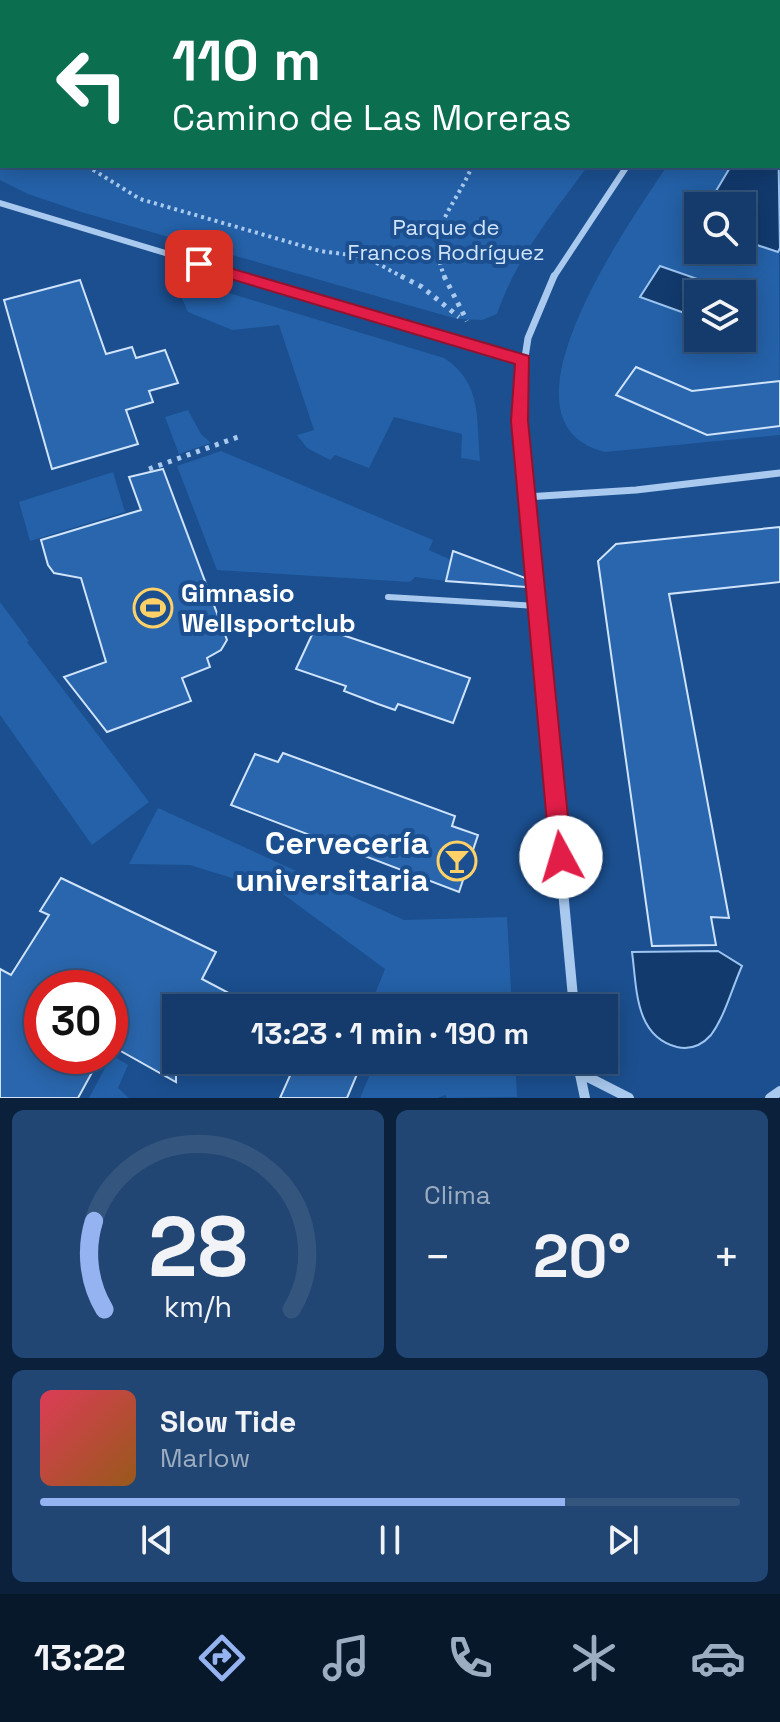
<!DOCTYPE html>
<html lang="es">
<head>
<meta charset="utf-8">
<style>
	:root { --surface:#143b6b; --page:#214673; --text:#f1f3f6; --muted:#9dadc1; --line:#33557e; --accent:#95b2f1 }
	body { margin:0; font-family:"Space Grotesk",sans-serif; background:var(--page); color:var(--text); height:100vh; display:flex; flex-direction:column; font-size:30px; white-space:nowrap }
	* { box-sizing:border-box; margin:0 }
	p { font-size:26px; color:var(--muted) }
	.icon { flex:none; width:44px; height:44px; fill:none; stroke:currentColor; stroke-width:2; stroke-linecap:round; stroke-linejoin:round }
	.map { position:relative; height:1098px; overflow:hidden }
	.side { display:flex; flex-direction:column; gap:12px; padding:12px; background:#0b203b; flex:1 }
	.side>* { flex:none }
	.hud { position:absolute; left:0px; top:0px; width:780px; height:168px; box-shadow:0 4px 20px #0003,0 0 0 2px var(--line); background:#0b6e4f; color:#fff; overflow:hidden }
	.fabs { position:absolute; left:684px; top:192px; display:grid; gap:16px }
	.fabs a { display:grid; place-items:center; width:72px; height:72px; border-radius:0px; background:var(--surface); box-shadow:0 4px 20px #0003,0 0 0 2px var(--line); font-size:40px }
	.speed { position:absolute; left:24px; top:970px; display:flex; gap:16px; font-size:40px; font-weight:700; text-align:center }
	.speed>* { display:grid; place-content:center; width:104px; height:104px; border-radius:50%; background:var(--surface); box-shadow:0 4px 20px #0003,0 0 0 2px var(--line); line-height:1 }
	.speed .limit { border:12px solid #d22; background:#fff; color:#111 }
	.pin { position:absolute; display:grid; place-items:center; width:68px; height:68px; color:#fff; margin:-34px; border-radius:16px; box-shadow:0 4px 12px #0006 }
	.me { position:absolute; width:88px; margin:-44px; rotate:354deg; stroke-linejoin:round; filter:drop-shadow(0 0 6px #0008) }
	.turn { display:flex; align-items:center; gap:28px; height:168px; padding:0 40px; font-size:36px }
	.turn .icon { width:104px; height:104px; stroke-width:2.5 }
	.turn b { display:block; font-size:56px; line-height:68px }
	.big { font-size:60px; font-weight:700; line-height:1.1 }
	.side .tile { flex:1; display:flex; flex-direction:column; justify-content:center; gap:12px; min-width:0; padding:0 28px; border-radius:12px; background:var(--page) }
	.side .dial { align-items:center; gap:0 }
	.dial svg { height:208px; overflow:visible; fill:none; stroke:var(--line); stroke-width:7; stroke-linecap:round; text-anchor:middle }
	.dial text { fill:var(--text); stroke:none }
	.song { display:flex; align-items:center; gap:24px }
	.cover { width:96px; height:96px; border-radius:12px; background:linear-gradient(135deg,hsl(350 70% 55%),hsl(30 70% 35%)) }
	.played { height:8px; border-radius:4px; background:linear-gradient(90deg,var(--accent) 75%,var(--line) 75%) }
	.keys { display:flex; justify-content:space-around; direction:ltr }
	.heat { display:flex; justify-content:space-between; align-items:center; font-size:44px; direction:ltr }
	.side .tiles { flex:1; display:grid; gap:12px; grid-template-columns:1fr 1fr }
	.tile:last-child { grid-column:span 2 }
	.trip { position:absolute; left:162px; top:994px; width:456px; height:80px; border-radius:0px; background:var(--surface); box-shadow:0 4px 20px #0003,0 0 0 2px var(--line); font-weight:700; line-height:80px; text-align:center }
	.dock { display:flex; height:128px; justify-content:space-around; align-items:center; background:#08182b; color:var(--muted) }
	.dock .icon { width:56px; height:56px }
	.dock .current { color:var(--accent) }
	.dock b { font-size:36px; color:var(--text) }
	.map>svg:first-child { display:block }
</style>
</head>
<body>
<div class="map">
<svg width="780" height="1098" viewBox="0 0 780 1098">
	<rect width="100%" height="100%" fill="#1b4f8f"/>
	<path fill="#2461a8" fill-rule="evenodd" d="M0,0l407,2h-405v164h586c-35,47 -72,92 -91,148l-15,6 -25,-1 -376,-107 -53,-18 -28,-14z
		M778,100l2,335 -175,17c-120,-29 28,-234 62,-286h111zM698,206h44v44h-44zM698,294h44v44h-44z
		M176,277l268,81c39,25 32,62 36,103l-19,-3 1,-24 -68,-17 -25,51 -34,-13 -5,5 -23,-12 -10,-13 17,-5 -35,-105 -47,5 -44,-18 -14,-31z
		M188,410l13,24 10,9 -32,11 -14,-37z
		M221,451l212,89 -4,10 22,10 -5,21 -31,-4 -5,5 -193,-12 -40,-104z
		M113,472l12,40 -95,29 -11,-39z
		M0,602l29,39 -2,1 122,160 -57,43 -92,-130z
		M158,808l246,112 103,-3 5,91h-124l-15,-9 12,-30 -102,-75 -93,-29 -61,-1z
		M112,1055l16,10 -10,23 11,10h-40z
		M376,1060h139l2,37 -70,1 -2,-3 -7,3h-78z"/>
	<path fill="#123a6d" stroke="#9cc4f0" stroke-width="2" d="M778,128l2,120 -2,4 -36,-12v-34h-35l24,-40h47z
		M660,266l49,17 -6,11h-5v8l-8,13 -50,-18z
		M718,951l24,15c-10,22 -17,50 -31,69 -9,10 -21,15 -34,12 -43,-11 -40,-60 -45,-95z"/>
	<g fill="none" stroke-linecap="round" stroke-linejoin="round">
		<path fill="#123a6d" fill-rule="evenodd" d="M0,51h2l-2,15z"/>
	</g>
	<path fill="#2a66ad" stroke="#cfe3fa" stroke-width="2" d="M80,280l26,74 26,-7 4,11 29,-8 13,33 -29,8 4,11 -27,8 12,34 -86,25 -48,-169z
		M636,367l56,24 88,-10v45l-73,9 -91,-40z
		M163,469l64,171 -6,10 -14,8 3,9 -28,11 9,23 -84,31 -43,-55 42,-15 -25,-84 -27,-5 -6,-8 -7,-25 100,-30 -12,-33z
		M780,527v55l-111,12 60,324 -18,-1 5,28 -64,1 -54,-385 18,-17z
		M453,551l75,28 -2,8 -80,-6z
		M316,626l154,52 -17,45 -55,-19 -3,6 -17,-6 -34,-13 2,-5 -50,-17z
		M283,753l172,63 -3,10 26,9 -19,57 -228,-87 24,-51 23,8z
		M61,878l155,74 -14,27 55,29h-81v74l-66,-37v-57h-68v68h59l-23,42h-78v-129l11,6 38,-60 -9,-4z
		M297,1060h66l-16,38h-67z"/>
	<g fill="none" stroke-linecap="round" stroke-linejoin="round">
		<path stroke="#a9c9ee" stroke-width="4" stroke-dasharray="3 4" stroke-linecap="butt" d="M250,0l14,2
			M87,166l53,33 180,52 46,6 38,21
			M445,278c-21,-51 10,-69 27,-112"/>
		<path stroke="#a9c9ee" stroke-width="5" stroke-dasharray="4 6" stroke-linecap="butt" d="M401,276l21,11 37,30
			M444,276l23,45
			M149,469l89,-32"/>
		<path stroke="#a9c9ee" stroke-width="6" d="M388,597l149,9"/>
		<path stroke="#a9c9ee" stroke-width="6" d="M489,0l7,2
			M0,203l248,75
			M553,278l74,-112"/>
		<path stroke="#a9c9ee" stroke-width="7" d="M242,276l281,84
			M526,497l110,-7 144,-17
			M539,636l-19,-246 8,-52 26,-62"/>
		<path stroke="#a9c9ee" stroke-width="10" d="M539,634l35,374
			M577,1060l8,38
			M578,1072l51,26
			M770,1098l10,-7"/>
	</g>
	<path fill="#e11d48" stroke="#92132f" stroke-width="2" d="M199,259l330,97 -1,65 44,436 -4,7 -7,4 -8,-4 -3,-7 -39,-436 4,-57 -321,-96 -2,-4z"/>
	<defs>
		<g id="stadium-ring" transform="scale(2)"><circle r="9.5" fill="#1b4f8f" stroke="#ffd166" stroke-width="1.5"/><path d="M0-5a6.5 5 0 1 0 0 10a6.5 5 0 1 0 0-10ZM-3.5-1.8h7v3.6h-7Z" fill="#ffd166"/></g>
		<g id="bar-ring" transform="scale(2)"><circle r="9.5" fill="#1b4f8f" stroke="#ffd166" stroke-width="1.5"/><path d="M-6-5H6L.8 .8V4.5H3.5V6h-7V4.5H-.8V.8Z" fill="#ffd166"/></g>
	</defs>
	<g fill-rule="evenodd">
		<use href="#stadium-ring" x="153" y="608"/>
		<use href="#bar-ring" x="457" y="861"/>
	</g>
	<g text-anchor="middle" stroke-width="8" stroke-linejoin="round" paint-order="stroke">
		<g font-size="22" fill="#cfe3fa" stroke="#1b4f8f">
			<text x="446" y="235">Parque de<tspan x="446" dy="25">Francos Rodríguez</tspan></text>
		</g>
		<g font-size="26" font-weight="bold" fill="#fff" stroke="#1b4f8f" text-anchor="start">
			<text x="181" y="602">Gimnasio<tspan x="181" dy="30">Wellsportclub</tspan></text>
		</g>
		<g font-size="32" font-weight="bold" fill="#fff" stroke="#1b4f8f" text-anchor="end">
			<text x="429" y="854">Cervecería<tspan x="429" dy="37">universitaria</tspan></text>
		</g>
	</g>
</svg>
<div class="fabs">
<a><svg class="icon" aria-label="search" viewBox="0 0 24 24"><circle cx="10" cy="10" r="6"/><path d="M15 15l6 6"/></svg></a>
<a><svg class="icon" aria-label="layers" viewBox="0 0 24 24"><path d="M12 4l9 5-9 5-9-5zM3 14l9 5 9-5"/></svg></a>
</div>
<div class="speed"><div class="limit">30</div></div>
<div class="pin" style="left:199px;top:264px;background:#d93025"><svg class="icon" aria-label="arrive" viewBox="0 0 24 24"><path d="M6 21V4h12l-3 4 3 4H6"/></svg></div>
<svg class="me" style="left:561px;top:857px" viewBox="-20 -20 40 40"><circle r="19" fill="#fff"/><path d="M0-13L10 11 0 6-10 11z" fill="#e11d48"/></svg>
<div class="trip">13:23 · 1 min · 190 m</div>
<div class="hud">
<div class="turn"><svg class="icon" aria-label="left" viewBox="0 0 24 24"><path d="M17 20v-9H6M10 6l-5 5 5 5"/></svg><div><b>110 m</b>Camino de Las Moreras</div></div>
</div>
</div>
<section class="side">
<div class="tiles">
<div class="tile dial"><svg viewBox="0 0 100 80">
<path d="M14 69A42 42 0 1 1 86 69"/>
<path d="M14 69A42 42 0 0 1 10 35" stroke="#95b2f1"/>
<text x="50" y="56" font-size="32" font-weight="700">28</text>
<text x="50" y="72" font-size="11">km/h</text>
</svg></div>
<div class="tile"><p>Clima</p>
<div class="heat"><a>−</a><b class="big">20°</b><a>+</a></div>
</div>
<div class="tile">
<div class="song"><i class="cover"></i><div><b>Slow Tide</b><p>Marlow</p></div></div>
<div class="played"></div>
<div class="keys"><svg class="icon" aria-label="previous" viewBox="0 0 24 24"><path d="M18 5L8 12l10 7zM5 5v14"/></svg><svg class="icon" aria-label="pause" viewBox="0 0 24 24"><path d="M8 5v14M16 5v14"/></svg><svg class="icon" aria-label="next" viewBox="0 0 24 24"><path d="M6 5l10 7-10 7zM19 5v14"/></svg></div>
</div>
</div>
</section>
<nav class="dock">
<b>13:22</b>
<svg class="icon current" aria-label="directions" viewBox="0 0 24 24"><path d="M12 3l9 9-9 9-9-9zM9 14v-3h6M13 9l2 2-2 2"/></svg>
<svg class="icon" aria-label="music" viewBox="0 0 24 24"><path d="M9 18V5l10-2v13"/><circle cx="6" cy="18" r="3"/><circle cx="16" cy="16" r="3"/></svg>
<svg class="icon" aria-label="phone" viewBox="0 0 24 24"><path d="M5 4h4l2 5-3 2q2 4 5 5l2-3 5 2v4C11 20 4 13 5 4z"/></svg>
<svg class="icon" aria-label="climate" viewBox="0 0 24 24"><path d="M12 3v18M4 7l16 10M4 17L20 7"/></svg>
<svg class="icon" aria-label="car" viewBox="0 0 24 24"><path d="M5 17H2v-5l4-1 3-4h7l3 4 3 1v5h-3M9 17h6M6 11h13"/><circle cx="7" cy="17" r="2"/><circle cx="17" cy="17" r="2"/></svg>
</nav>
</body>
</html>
